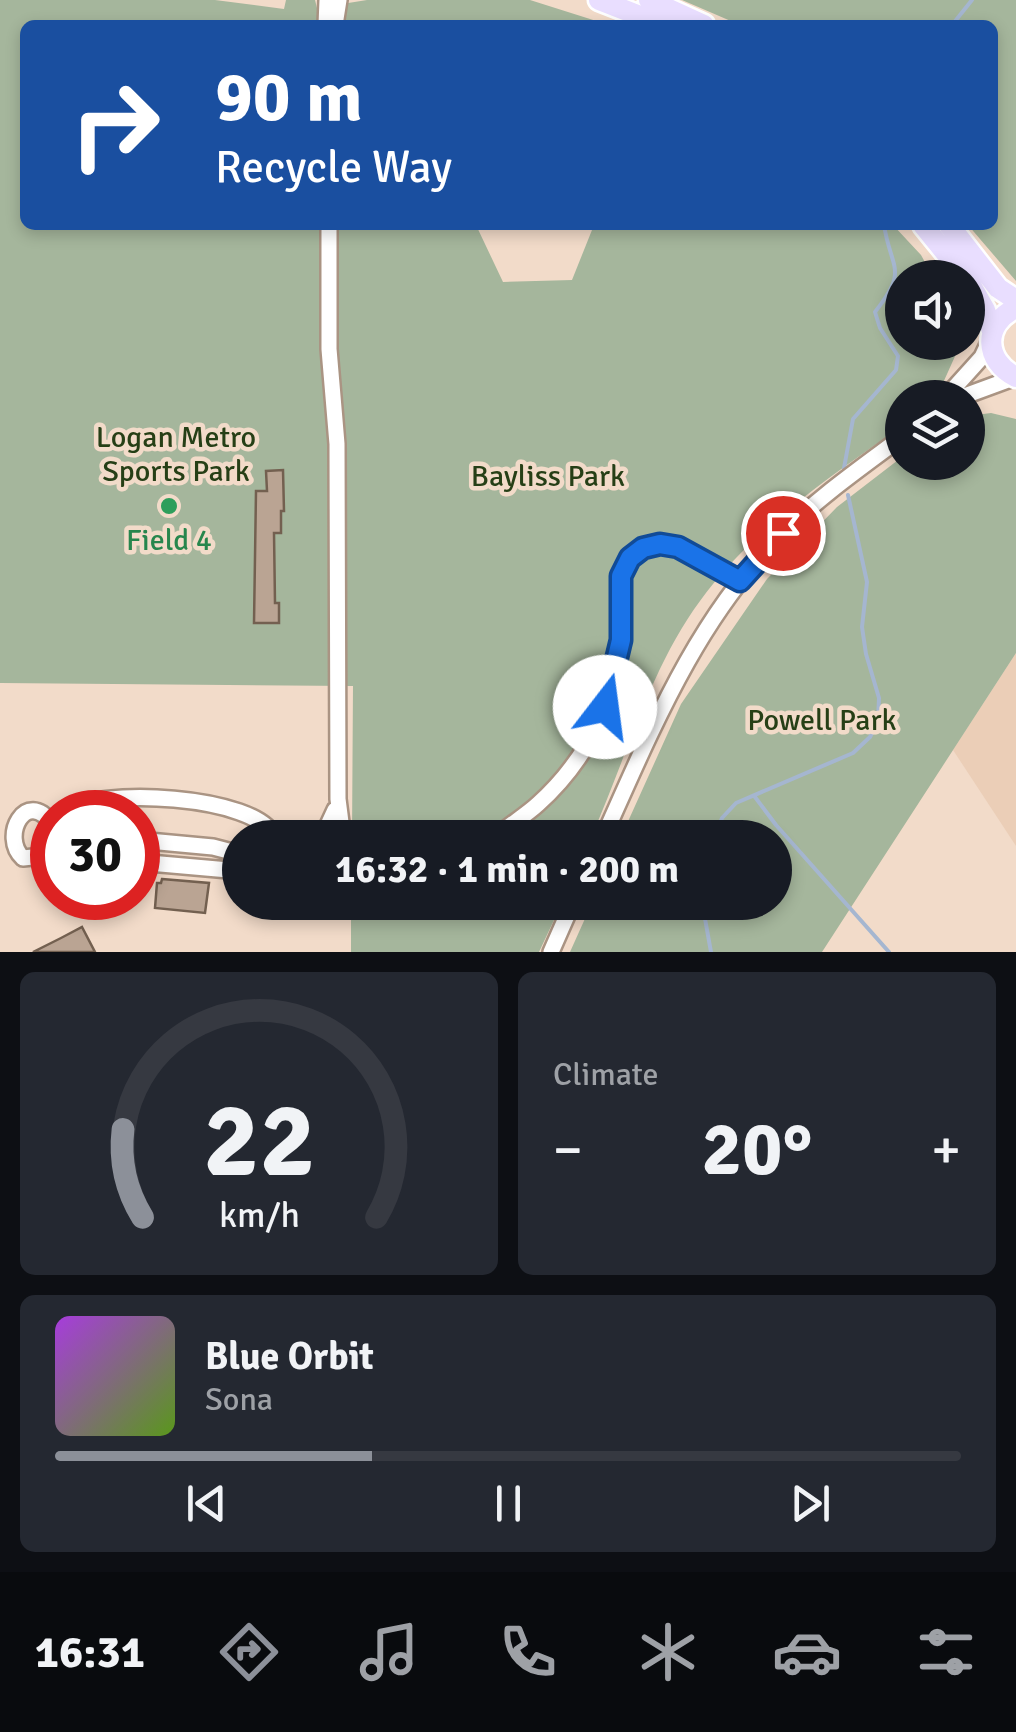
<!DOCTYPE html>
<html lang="en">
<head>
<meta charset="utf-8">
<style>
	:root { --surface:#171b24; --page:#242831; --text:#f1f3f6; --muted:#9ea1a6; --line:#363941; --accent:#8c9099 }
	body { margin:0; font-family:Signika,sans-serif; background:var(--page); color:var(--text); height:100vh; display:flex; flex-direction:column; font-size:38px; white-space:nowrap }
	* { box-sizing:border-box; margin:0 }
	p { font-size:32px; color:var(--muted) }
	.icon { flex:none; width:55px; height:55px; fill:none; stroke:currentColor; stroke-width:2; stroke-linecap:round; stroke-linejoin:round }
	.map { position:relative; height:952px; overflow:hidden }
	.details { display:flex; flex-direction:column; gap:20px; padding:20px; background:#0d0f14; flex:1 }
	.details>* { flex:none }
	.top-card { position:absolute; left:20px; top:20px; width:978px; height:210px; border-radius:15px; box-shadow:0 5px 15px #0003; background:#1a4fa0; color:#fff; overflow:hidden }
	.controls { position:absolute; left:885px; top:260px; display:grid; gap:20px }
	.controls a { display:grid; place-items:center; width:100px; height:100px; border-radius:50%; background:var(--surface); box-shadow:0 5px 15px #0003; font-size:50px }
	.speed { position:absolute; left:30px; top:790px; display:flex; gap:20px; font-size:50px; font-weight:700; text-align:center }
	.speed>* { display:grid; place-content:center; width:130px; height:130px; border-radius:50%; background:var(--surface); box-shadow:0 5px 15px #0003; line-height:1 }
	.speed .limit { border:15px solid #d22; background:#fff; color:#111 }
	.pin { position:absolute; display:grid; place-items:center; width:85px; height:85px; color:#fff; margin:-42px; border:5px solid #fff; border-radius:50%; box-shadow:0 2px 10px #0007 }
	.me { position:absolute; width:110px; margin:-55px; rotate:15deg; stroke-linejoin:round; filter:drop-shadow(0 0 8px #0008) }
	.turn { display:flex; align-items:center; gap:35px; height:210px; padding:0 30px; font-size:45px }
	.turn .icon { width:130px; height:130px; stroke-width:2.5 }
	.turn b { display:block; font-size:70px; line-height:85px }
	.big { font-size:75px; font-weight:800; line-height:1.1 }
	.details .card { flex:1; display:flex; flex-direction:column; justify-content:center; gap:15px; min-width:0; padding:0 35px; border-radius:15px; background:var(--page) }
	.details .dial { align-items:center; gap:0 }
	.dial svg { height:260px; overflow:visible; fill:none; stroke:var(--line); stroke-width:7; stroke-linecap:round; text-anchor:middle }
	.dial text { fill:var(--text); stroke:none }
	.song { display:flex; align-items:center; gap:30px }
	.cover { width:120px; height:120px; border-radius:15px; background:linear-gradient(135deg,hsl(280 70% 55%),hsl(90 70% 35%)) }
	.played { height:10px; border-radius:5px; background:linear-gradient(90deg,var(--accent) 35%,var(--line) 35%) }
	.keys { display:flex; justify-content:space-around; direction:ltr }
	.heat { display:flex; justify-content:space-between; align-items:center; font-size:55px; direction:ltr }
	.details .tiles { flex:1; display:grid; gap:20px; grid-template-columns:1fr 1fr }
	.card:last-child { grid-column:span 2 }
	.trip { position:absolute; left:222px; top:820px; width:570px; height:100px; border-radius:50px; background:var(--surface); box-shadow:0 5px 15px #0003; font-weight:800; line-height:100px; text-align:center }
	.tab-bar { display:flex; height:160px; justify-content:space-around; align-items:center; background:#090b0e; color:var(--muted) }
	.tab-bar .icon { width:70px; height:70px }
	.tab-bar .on { color:var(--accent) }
	.tab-bar b { font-size:45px; color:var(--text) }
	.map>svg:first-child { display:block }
</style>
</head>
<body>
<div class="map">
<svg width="1016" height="952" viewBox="0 0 1016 952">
	<rect width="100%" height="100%" fill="#f2dbc9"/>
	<path fill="#ebceb7" d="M1016,653v193l-63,-96z"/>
	<path fill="#a5b69c" d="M0,0h215l69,9 2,-9h29l2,8 50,-8h163l79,25h-584v200h451l27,57 69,-2 22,-55h299l28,30 12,22 -31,1v64l59,1 -23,51 -4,3 -32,1v28c-71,50 -150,103 -202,175 -51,69 -74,159 -109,236h-239l1,-151 -353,-3z
		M682,0h334v281l-48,-56h24v-200h-252z
		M991,413l25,6v234l-194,299h-252l22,-49 183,-1v-64l-154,-1 60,-133 86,-125 70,-72 65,-50v5h66v-46z
		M351,903v-1l211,1 -23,49h-188z"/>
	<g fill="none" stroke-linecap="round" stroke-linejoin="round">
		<path stroke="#a5b6d0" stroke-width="4" d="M952,25l20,-25
			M844,468l9,-49 43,-49 2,-14 -18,-28 -5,-16c34,-43 16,-42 9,-87
			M755,797l21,28 113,127
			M715,838l7,-20 14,-15 117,-50 17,-16 8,-16 1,-23 -13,-44 -4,-27 5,-45 -19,-87
			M702,902l9,50"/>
	</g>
	<path fill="#baa493" stroke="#736050" stroke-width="2.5" d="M283,470l1,41h-3v22h-7l1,70h4v20h-25l2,-132h11l-1,-20z
		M162,879l47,4 -4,30 -50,-5 2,-25h4z
		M82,927l13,25h-62l28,-14z"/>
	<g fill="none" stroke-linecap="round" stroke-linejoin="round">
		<g stroke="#aa9483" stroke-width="20">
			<path id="minor" d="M326,25l1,-25
				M335,25l4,-25
				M329,225v124l8,95 1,355 5,39
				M945,398l37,-41 8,-17
				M959,398l57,-21
				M62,812c32,-25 196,-18 213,26
				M52,824c-26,-37 -52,13 -29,34l20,-2 9,-10
				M322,838l13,-28
				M495,838c14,-13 30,-22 43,-34 38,-34 67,-81 77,-131 4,-18 7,-36 7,-54 0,-26 -8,-54 19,-70 30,-18 72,18 98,32
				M603,838c49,-109 94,-221 181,-306 36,-36 78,-65 118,-95
				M138,840l75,7 27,7
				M138,862l102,9
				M551,952l22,-50"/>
		</g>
		<g stroke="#fff" stroke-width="25">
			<path id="major" d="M599,0l64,25
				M649,0l55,25
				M923,225l43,53
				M949,225l49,63 18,12
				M968,280l17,30 7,21
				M1016,308c-34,16 -32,53 0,69"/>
		</g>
		<use href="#minor" stroke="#fff" stroke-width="15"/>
		<use href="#major" stroke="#e9deff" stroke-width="20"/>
	</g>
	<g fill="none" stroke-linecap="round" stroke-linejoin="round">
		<g stroke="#114b97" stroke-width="25">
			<path id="route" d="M605,707l16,-67v-64l9,-18 13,-10 17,-4 18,3 62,34 43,-48"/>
		</g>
		<use href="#route" stroke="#1a73e8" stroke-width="18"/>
	</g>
	<circle fill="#2e9e5b" stroke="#f2dbc9" stroke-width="4" cx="169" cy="506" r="10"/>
	<g text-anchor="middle" stroke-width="9" stroke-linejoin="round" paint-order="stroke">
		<g font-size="30" fill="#263f16" stroke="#f2dbc9">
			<text x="176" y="447">Logan Metro<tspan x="176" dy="34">Sports Park</tspan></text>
			<text x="548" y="486">Bayliss Park</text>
			<text x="822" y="730">Powell Park</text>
		</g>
		<g font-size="30" fill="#27864d" stroke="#f2dbc9">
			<text x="169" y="550">Field 4</text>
		</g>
	</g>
</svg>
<div class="controls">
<a><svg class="icon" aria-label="sound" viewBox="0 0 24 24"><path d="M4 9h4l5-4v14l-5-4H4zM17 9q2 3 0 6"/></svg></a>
<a><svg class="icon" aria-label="layers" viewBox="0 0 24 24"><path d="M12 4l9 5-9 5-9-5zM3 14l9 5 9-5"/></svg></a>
</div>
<div class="speed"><div class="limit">30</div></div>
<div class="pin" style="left:783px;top:533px;background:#d93025"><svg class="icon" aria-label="arrive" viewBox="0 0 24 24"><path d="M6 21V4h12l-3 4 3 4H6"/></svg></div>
<svg class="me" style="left:605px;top:707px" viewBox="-20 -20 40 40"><circle r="19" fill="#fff"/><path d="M0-13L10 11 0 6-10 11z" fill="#1a73e8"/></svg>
<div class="trip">16:32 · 1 min · 200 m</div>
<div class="top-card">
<div class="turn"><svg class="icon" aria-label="right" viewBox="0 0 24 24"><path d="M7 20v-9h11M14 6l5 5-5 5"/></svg><div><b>90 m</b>Recycle Way</div></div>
</div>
</div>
<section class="details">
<div class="tiles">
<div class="card dial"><svg viewBox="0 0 100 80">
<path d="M14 69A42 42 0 1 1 86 69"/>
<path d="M14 69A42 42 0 0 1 8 42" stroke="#8c9099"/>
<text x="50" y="56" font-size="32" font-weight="700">22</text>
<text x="50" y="72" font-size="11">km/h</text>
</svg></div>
<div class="card"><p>Climate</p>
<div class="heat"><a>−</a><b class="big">20°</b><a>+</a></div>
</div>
<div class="card">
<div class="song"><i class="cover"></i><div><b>Blue Orbit</b><p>Sona</p></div></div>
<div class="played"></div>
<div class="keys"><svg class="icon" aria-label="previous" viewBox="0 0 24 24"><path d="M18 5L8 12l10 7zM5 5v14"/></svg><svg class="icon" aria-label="pause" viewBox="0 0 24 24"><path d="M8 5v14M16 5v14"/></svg><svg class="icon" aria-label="next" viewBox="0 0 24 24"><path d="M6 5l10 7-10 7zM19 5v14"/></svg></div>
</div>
</div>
</section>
<nav class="tab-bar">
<b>16:31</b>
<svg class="icon on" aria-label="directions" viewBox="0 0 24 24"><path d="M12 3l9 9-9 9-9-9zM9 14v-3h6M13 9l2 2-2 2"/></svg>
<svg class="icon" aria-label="music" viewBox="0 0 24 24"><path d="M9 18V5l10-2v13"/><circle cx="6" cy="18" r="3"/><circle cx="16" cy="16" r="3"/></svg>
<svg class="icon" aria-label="phone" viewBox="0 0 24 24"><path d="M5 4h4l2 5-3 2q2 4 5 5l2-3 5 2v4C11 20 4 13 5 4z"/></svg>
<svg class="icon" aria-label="climate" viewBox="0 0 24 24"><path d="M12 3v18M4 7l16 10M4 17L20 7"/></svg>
<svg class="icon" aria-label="car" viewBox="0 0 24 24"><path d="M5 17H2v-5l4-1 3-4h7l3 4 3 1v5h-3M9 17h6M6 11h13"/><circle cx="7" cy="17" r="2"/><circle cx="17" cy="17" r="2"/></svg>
<svg class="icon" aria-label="filters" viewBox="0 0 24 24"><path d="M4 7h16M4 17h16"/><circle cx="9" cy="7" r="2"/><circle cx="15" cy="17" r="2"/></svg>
</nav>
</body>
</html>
